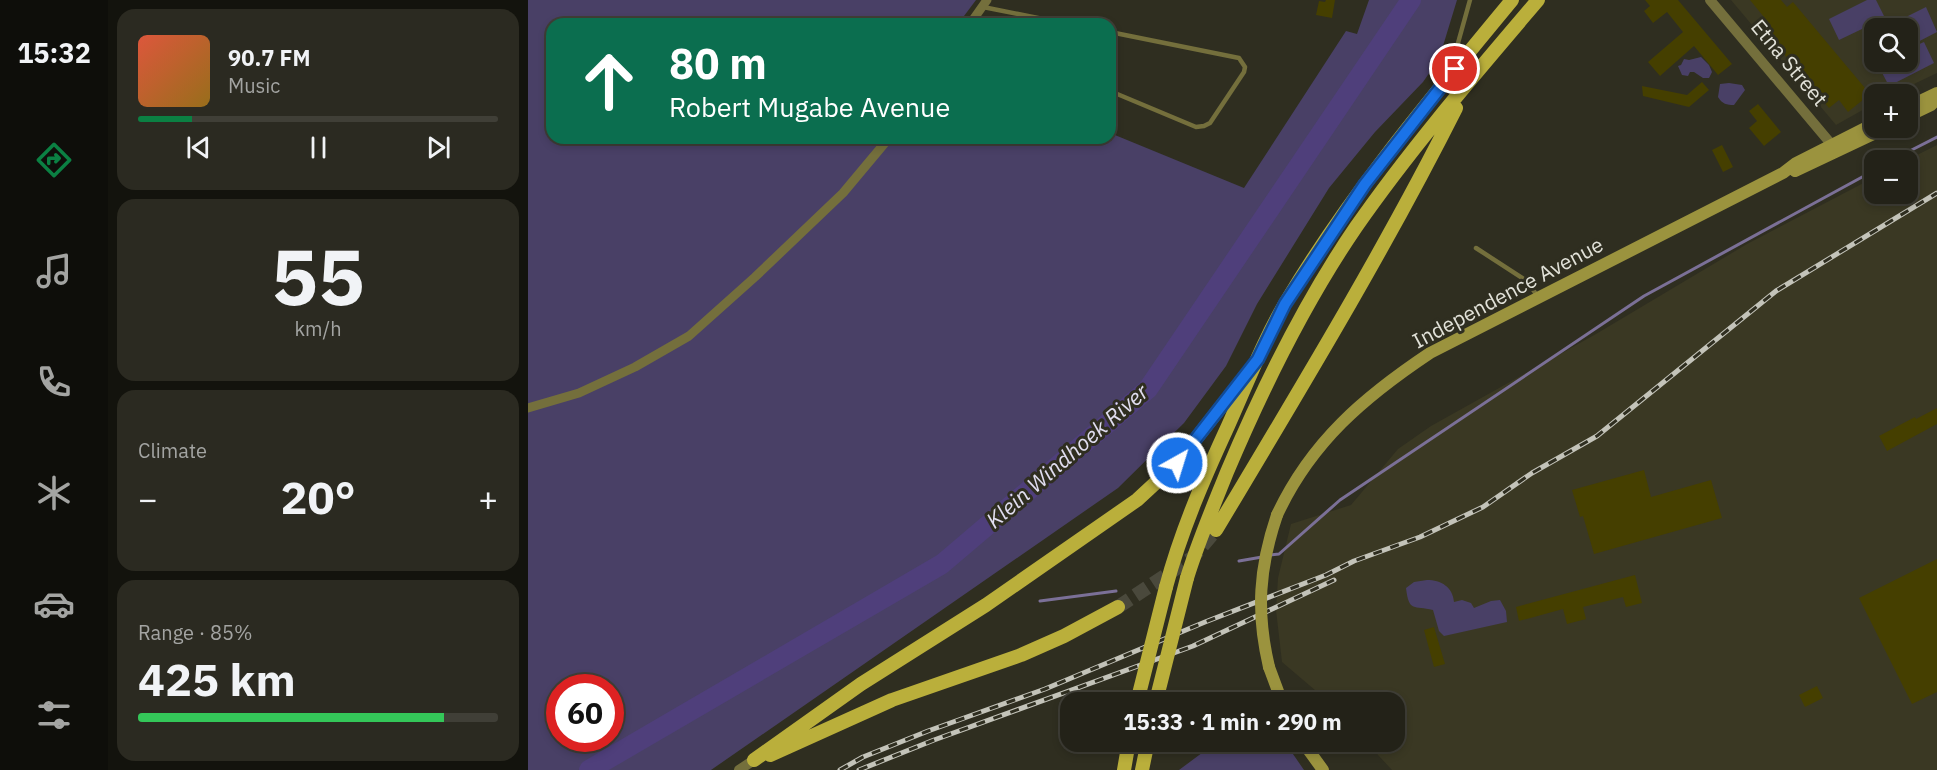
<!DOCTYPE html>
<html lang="en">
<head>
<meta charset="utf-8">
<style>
	:root { --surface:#232218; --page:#2b2a21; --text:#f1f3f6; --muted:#a3a4a2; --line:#403f37; --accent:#0b8043 }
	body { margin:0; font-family:"IBM Plex Sans",sans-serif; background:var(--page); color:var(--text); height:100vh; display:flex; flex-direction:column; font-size:22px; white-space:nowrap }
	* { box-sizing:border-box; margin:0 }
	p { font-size:20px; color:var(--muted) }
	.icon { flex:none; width:33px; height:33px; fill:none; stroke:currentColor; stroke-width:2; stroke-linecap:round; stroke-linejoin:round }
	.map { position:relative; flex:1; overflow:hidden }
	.drawer { display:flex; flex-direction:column; gap:9px; padding:9px; background:#13130d; width:420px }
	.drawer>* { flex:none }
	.guide { position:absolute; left:18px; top:18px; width:570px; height:126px; border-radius:18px; box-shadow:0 3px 9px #0003,0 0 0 2px var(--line); background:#0b6e4f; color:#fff; overflow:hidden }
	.controls { position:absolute; left:1336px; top:18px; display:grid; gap:12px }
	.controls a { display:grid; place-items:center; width:54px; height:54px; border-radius:12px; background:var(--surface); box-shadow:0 3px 9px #0003,0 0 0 2px var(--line); font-size:30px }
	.speed { position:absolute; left:18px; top:674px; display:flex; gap:12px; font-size:30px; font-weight:700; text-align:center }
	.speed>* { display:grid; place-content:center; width:78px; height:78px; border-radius:50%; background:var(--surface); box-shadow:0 3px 9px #0003,0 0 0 2px var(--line); line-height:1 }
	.speed .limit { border:9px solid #d22; background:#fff; color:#111 }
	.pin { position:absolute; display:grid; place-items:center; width:51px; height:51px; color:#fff; margin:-26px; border:3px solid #fff; border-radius:50%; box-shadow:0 2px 6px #0007 }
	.me { position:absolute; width:66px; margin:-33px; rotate:39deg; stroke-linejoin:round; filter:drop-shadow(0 0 4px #0008) }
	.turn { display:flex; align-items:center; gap:21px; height:126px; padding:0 24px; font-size:27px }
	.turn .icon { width:78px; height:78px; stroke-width:2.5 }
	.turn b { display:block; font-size:42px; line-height:51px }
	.big { font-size:45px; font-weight:700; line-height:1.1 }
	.drawer .tile { flex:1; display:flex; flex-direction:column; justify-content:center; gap:9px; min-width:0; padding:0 21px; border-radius:18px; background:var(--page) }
	.drawer .dial { align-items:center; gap:0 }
	.dial b { font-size:78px; line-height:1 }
	.song { display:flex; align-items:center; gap:18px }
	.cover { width:72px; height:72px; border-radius:9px; background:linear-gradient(135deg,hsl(10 70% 55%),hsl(40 70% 35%)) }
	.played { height:6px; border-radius:3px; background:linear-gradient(90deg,var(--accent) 15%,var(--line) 15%) }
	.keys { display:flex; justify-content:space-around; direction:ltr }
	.heat { display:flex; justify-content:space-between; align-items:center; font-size:33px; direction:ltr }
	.charge { height:9px; border-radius:4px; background:linear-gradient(90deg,#34c759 85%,var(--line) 0) }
	.trip { position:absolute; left:532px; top:692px; width:345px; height:60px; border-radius:18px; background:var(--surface); box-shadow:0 3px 9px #0003,0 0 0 2px var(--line); font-weight:700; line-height:60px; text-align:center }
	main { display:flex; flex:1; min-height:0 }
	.dock { display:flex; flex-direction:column; width:108px; justify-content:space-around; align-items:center; background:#0e0e0a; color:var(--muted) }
	.dock .icon { width:42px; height:42px }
	.dock .selected { color:var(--accent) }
	.dock b { font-size:27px; color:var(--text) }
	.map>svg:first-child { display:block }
</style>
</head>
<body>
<main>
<nav class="dock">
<b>15:32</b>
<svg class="icon selected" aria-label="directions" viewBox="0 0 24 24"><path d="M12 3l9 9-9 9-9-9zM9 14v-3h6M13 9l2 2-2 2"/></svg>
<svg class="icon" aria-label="music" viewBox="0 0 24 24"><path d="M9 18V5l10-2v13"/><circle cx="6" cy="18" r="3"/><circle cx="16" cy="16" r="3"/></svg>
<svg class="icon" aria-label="phone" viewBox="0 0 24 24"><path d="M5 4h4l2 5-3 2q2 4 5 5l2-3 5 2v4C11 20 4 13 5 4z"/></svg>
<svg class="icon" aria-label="climate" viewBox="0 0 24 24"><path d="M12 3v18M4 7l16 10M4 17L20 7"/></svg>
<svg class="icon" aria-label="car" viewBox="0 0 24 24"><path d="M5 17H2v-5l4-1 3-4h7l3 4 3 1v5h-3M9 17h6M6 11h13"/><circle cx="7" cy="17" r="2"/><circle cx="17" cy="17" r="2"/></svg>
<svg class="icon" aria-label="filters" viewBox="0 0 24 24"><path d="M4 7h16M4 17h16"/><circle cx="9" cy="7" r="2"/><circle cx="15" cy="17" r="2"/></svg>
</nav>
<section class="drawer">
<div class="tile">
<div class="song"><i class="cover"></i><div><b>90.7 FM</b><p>Music</p></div></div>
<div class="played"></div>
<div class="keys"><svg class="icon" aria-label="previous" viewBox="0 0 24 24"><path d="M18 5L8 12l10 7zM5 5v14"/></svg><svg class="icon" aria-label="pause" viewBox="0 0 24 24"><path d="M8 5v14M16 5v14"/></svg><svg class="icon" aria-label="next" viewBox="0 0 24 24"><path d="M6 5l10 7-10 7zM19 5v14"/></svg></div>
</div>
<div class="tile dial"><b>55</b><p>km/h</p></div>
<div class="tile"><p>Climate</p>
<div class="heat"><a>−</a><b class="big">20°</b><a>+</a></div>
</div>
<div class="tile"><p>Range · 85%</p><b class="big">425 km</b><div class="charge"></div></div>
</section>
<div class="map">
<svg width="1409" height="770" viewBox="0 0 1409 770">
	<rect width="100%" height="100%" fill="#2f2e20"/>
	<path fill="#3a3823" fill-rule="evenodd" d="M1203,0h206v73l-44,21h-18v9l-39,22zM1347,28h33v34h-33z
		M1409,145v625h-545l-27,-29h30v-39h-66l-47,-40 -6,-52 2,-32 13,-54 60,-19 47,-56 33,-23 165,-92 151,-90 128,-67v17h33l-1,-34z"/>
	<path fill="#494066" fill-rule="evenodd" d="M0,0h448l-18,24h-406v114h558v-5l134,55 102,-157 11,3 12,-34h88l-18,59 -16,23 -48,50 -46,56 -72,116 -31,62 -42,57 -66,65 -407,282h-183zM32,687h50v51h-50z
		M1339,0h9l9,18 -46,22 -10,-21z
		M1398,7l11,25 -29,15v-19h-24z
		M1396,42l10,21 -45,23 -11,-21 6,-3h24v-13z
		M1173,57l8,8 3,7 -3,6h-6l-9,-6h-4l-2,4 -6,-1 -4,-9 3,-1 3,-6 5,1z
		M1201,83l13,2 3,5 -11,15c-7,0 -12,-1 -16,-8l2,-13z
		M899,580c14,0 26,7 27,22l8,-2 9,3 3,5 17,-7 9,-1 6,11 1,11 -63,14 -5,-5 -6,-21c-19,-5 -24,3 -27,-22l8,-6z
		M690,741h66l20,29h-125z"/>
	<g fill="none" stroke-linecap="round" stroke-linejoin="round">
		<path stroke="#7b7097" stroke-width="3" d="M1364,160l45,-23
			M741,555l10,-1 61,-54 304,-204 231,-126
			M711,561l23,-4
			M512,601l76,-10"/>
		<path stroke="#4f3f7b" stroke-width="20" d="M61,770l353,-206 206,-175 263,-389"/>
	</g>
	<path fill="#453f00" d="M798,0h9l-3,18 -16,-3 3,-14 6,1z
		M1117,0h33l54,64 -14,11 -24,-29 -34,30 -12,-14 35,-30 -16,-20 -14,11 -9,-12 6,-5z
		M1222,0h31l6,7 6,-5 77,92 -22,18 -9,-12 -10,8 -67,-80 6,-6z
		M1174,82l7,8 -20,17 -46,-11 -1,-10 45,9z
		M1230,104l23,28 -17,14 -15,-18 8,-7 -8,-10z
		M1194,145l11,22 -10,5 -11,-22z
		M1409,408v16l-50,27 -8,-15 36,-19 1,2z
		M1116,470l7,27 60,-17 11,38 -128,36 -11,-38 -3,1 -8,-27z
		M1409,559v133l-25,12 -53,-106z
		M1107,575l7,28 -16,4 -3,-10 -40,10 3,12 -19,5 -4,-15 -44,12 -3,-14z
		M906,627l11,37 -11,3 -10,-37z
		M1289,686l6,12 -18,9 -6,-12z"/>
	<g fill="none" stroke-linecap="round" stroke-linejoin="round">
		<path stroke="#4a493c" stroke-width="14" stroke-dasharray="14 7" stroke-linecap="butt" d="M590,607l74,-49 24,-28"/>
		<path stroke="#746f3c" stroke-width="4.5" d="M455,7l85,17
			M582,32l129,26 6,9 -1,5 -34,51 -6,3 -8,1 -86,-36
			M918,72l12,-29 12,-43
			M948,248l51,33 11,16"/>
		<path stroke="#746f3c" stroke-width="9" d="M442,24l17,-24
			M0,408l51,-15 56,-26 54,-31 66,-59 88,-84 46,-55"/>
		<path stroke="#746f3c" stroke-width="10" d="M1182,0l122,145
			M211,770l15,-10"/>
		<path stroke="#9b933e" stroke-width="12" d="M1380,107l29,-14
			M1380,116l23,-11 6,-6
			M1267,171l91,-43
			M749,515c34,-73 87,-118 153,-162l353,-180 13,-10 79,-40
			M741,667l13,35
			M774,741l21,29"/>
		<path stroke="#baaf3b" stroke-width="14" d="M688,530c83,-139 167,-277 240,-422
			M659,578c11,-36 26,-71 40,-106 36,-85 77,-169 129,-245 55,-79 119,-153 182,-227
			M638,587c15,-56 38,-109 62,-161 19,-42 35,-85 58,-124 64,-108 146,-205 226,-302
			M242,755l122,-55 129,-45 43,-19 54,-29
			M226,760l107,-76 125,-79 151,-105 40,-37 68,-87
			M596,770l5,-29
			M614,770l6,-29"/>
		<g stroke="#c3c3b9" stroke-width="5">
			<path id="rail" d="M312,770l23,-13 65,-26 117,-42 160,-67 121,-47 28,-14 66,-24 63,-30 49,-34 65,-37 179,-145 161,-98
				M331,770l75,-30 259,-94 141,-66"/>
		</g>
		<use href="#rail" stroke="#2f2e20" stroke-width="3" stroke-dasharray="9" stroke-linecap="butt"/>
		<path stroke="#9b933e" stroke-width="12" d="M741,667c-13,-55 -10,-99 8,-152"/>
		<path stroke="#baaf3b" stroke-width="14" d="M628,701l31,-123
			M609,702l29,-115"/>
	</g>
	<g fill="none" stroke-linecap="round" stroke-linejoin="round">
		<g stroke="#114b97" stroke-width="15">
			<path id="route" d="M649,463l81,-104 27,-55 80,-120 90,-115"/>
		</g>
		<use href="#route" stroke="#1a73e8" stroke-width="10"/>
	</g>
	<g text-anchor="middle" stroke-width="6" stroke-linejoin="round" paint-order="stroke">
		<g font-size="21" fill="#e2e2d9" stroke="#2f2e20">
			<text transform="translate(1261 63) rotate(50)" y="7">Etna Street</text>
			<text transform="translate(980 293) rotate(-28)" y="7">Independence Avenue</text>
		</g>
		<g font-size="22" font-style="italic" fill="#e1def0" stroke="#2f2e20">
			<text transform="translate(539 456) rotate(-41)" y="8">Klein Windhoek River</text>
		</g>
	</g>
</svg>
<div class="controls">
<a><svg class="icon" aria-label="search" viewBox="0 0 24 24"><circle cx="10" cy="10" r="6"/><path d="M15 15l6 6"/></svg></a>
<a>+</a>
<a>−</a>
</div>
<div class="speed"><div class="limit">60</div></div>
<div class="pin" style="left:927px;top:69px;background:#d93025"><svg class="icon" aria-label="arrive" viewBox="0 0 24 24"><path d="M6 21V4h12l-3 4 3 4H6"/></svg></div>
<svg class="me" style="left:649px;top:463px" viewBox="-20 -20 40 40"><circle r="17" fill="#1a73e8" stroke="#fff" stroke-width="3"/><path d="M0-11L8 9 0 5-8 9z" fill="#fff"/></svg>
<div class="trip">15:33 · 1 min · 290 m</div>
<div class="guide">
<div class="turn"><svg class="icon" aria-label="ahead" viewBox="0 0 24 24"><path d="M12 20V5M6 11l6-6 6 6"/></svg><div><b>80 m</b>Robert Mugabe Avenue</div></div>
</div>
</div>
</main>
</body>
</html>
